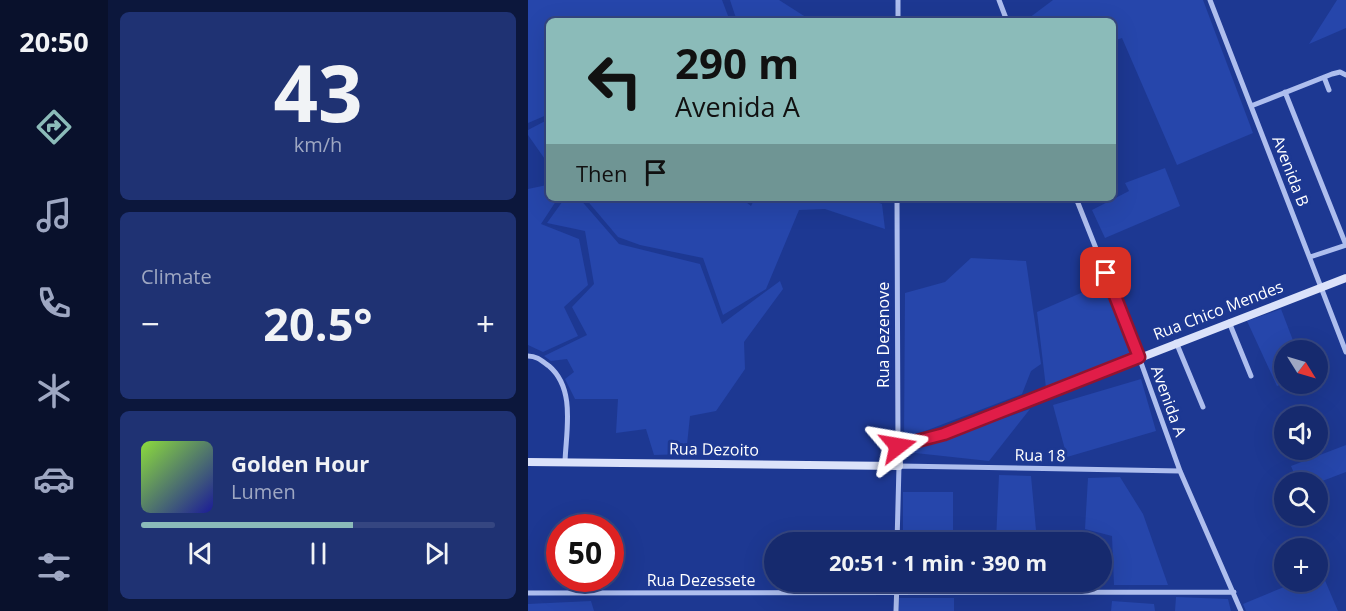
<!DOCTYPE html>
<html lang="en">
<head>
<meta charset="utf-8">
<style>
	:root { --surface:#162a6e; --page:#1f3273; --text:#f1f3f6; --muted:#9ea7c2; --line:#354681; --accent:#8bbbb9 }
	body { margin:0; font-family:"Open Sans",sans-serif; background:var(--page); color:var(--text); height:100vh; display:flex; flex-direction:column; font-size:22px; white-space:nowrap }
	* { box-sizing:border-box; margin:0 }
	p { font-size:20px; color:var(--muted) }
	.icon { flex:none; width:33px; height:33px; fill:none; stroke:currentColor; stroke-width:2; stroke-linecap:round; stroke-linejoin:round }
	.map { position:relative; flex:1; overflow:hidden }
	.sheet { display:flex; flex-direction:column; gap:12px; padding:12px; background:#0c173c; width:420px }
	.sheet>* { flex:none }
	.banner { position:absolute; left:18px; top:18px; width:570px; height:183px; border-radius:9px; box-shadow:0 6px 24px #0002,0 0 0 2px var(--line); background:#8bbbb9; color:#111; overflow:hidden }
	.needle { width:39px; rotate:127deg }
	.controls { position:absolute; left:746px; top:340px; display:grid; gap:12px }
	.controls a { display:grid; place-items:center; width:54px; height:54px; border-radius:50%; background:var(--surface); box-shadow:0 6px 24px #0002,0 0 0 2px var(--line); font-size:30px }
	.speed { position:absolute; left:18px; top:514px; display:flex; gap:12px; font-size:30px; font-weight:700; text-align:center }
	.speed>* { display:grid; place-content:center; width:78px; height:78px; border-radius:50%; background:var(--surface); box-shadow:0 6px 24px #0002,0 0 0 2px var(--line); line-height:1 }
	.speed .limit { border:9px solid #d22; background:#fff; color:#111 }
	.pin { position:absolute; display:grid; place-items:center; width:51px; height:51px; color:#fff; margin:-26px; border-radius:12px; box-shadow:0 3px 9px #0006 }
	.me { position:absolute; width:66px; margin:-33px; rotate:76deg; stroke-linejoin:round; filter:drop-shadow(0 0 4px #0008) }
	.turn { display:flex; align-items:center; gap:21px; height:126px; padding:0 30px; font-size:27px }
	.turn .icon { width:78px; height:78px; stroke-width:2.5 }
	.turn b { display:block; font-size:42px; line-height:51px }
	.then { display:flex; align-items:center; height:57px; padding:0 30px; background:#0003; gap:12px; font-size:22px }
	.big { font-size:45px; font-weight:700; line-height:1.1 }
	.sheet .card { flex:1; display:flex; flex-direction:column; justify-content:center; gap:9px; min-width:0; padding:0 21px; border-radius:9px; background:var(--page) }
	.sheet .dial { align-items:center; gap:0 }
	.dial b { font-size:78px; line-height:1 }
	.song { display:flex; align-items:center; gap:18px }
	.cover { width:72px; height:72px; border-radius:9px; background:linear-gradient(135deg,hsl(90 70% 55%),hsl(240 70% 35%)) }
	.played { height:6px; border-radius:3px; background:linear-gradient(90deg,var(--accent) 60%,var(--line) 60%) }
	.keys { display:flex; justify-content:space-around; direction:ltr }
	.heat { display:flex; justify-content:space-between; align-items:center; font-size:33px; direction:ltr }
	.trip { position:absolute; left:236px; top:532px; width:348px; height:60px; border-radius:30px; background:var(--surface); box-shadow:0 6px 24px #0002,0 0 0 2px var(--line); font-weight:700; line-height:60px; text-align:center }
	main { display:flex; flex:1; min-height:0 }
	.menu { display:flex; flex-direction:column; width:108px; justify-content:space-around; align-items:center; background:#09112c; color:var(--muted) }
	.menu .icon { width:42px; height:42px }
	.menu .on { color:var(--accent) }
	.menu b { font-size:27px; color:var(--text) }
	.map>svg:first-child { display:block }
</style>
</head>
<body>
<main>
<nav class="menu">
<b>20:50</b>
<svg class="icon on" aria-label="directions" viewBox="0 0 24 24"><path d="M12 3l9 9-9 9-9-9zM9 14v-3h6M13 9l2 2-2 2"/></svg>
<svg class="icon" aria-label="music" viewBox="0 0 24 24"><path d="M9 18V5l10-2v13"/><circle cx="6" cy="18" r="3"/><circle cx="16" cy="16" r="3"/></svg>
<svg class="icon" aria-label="phone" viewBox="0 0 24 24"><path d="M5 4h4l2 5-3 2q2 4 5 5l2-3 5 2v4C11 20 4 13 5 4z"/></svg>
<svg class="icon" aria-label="climate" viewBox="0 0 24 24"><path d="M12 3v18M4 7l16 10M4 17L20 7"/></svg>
<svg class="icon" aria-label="car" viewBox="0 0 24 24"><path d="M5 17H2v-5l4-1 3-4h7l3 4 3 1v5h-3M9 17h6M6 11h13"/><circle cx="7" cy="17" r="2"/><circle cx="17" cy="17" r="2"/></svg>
<svg class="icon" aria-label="filters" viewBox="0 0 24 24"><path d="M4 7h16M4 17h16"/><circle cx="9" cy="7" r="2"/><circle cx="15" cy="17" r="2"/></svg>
</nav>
<section class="sheet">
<div class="card dial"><b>43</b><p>km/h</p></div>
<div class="card"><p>Climate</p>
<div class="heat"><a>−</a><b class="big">20.5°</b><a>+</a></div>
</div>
<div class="card">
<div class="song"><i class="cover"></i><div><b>Golden Hour</b><p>Lumen</p></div></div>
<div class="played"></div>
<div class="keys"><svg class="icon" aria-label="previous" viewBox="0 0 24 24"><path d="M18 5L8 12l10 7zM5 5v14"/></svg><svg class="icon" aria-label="pause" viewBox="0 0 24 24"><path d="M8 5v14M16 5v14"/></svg><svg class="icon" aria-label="next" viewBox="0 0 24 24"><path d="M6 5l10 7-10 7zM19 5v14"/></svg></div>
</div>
</section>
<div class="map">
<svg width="818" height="611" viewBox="0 0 818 611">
	<rect width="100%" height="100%" fill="#1d3892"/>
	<path fill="#2646ab" d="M0,0h194l8,21h-181v93l-21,9z
		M202,0h49l33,21h-75z
		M525,0h150l50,133 -76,32 -55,-127 -9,3v-20h-88z
		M809,0h9v28l-37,16z
		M21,119v79h9l-17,26 38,15 9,46 -24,22 14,29 -35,16 -15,-7v-156l19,-4 2,-20 -21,-30v-5z
		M637,168l15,38 -75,32 -13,-28 37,-19 -4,-8z
		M37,198h14l40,46 81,20 22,60 58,-43 3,8 -39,53 1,27 -29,42 -26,5 -4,38 -32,1 -8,-26 -30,4 2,-34h-43l-10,-20 9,-7 -7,-13 -16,2 -7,-5 43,-21 -15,-28 22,-23 -9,-53 -38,-8z
		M57,198h156l10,8 4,-8h112l15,6 3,25 -60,-20 -26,1 -33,79 -43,26 -20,-57 -63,-13 -22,-8z
		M443,258l55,3 15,103 -10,7 -9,23 -118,45 1,-146 40,-11z
		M576,283l27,70 -85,35 -9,-76z
		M753,309l16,42h-13v32l-7,3 -30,-65z
		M613,379l15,52 -89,26 -14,-52z
		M502,409l-41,52 -83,-9z
		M818,445v27l-29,11h-19l-7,-17z
		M471,475l32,1 5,54 -3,13h-20l-1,-3 -16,1z
		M592,477l23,37 25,71h-54l-2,-49 -27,-7 3,-51z
		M375,492h50v38l14,3v10h-64z
		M793,571l17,40h-92l-3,-7 53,-22h21v-9z
		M648,597l52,2 3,12h-56z
		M371,598h55v13h-55z
		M63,601l3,10h-66v-7z
		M584,601l42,3 1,7h-44z"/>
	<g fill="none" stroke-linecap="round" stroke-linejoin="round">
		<path stroke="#aebeee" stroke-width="5" d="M471,0l8,21
			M682,0l136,352
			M370,21v-21
			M796,77l5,13
			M757,92l61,153
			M723,106l81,-32 8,-2 6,3
			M369,198l1,248
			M548,198l63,159 41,114 61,140
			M782,257l36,-12
			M701,322l22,54
			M648,342l27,65
			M0,356c9,0 14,5 21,10 27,23 17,65 16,96
			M369,543l2,-77 281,5
			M0,593l706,-1
			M368,611l1,-29"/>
		<path stroke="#dbe2fa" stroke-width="8" d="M0,462l371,4 -1,-20 46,-12 402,-156"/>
	</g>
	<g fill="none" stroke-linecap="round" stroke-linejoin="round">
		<g stroke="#92132f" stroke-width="15">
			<path id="route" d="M370,446l46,-12 195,-77 -33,-84"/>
		</g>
		<use href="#route" stroke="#e11d48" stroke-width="10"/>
	</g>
	<g text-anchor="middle" stroke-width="6" stroke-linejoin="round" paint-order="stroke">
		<g font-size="16" fill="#fff" stroke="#1d3892">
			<text transform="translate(763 171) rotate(69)" y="6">Avenida B</text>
			<text transform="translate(690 310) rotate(-21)" y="6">Rua Chico Mendes</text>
			<text transform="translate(355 335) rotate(-90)" y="6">Rua Dezenove</text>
			<text transform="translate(641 401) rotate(70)" y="6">Avenida A</text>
			<text transform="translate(186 449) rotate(1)" y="6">Rua Dezoito</text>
			<text transform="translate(512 455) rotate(1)" y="6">Rua 18</text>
			<text x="173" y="586">Rua Dezessete</text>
		</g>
	</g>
</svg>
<div class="controls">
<a><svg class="needle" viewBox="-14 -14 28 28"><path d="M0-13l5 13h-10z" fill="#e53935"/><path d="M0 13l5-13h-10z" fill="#9ea7c2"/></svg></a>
<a><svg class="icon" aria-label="sound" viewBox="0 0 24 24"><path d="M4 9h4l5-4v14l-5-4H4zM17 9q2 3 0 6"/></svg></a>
<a><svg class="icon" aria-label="search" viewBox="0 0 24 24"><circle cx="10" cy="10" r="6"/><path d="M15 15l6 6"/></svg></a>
<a>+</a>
</div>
<div class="speed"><div class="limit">50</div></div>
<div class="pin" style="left:578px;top:273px;background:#d93025"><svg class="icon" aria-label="arrive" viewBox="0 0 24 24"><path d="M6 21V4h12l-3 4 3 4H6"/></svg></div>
<svg class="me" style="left:370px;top:446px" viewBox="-20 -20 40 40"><path d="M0-17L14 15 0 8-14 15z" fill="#e11d48" stroke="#fff" stroke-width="4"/></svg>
<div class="trip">20:51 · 1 min · 390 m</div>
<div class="banner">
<div class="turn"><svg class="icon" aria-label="left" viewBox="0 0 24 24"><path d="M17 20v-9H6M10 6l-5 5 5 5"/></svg><div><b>290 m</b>Avenida A</div></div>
<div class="then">Then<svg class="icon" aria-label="arrive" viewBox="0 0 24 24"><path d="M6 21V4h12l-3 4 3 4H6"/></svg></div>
</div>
</div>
</main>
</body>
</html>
